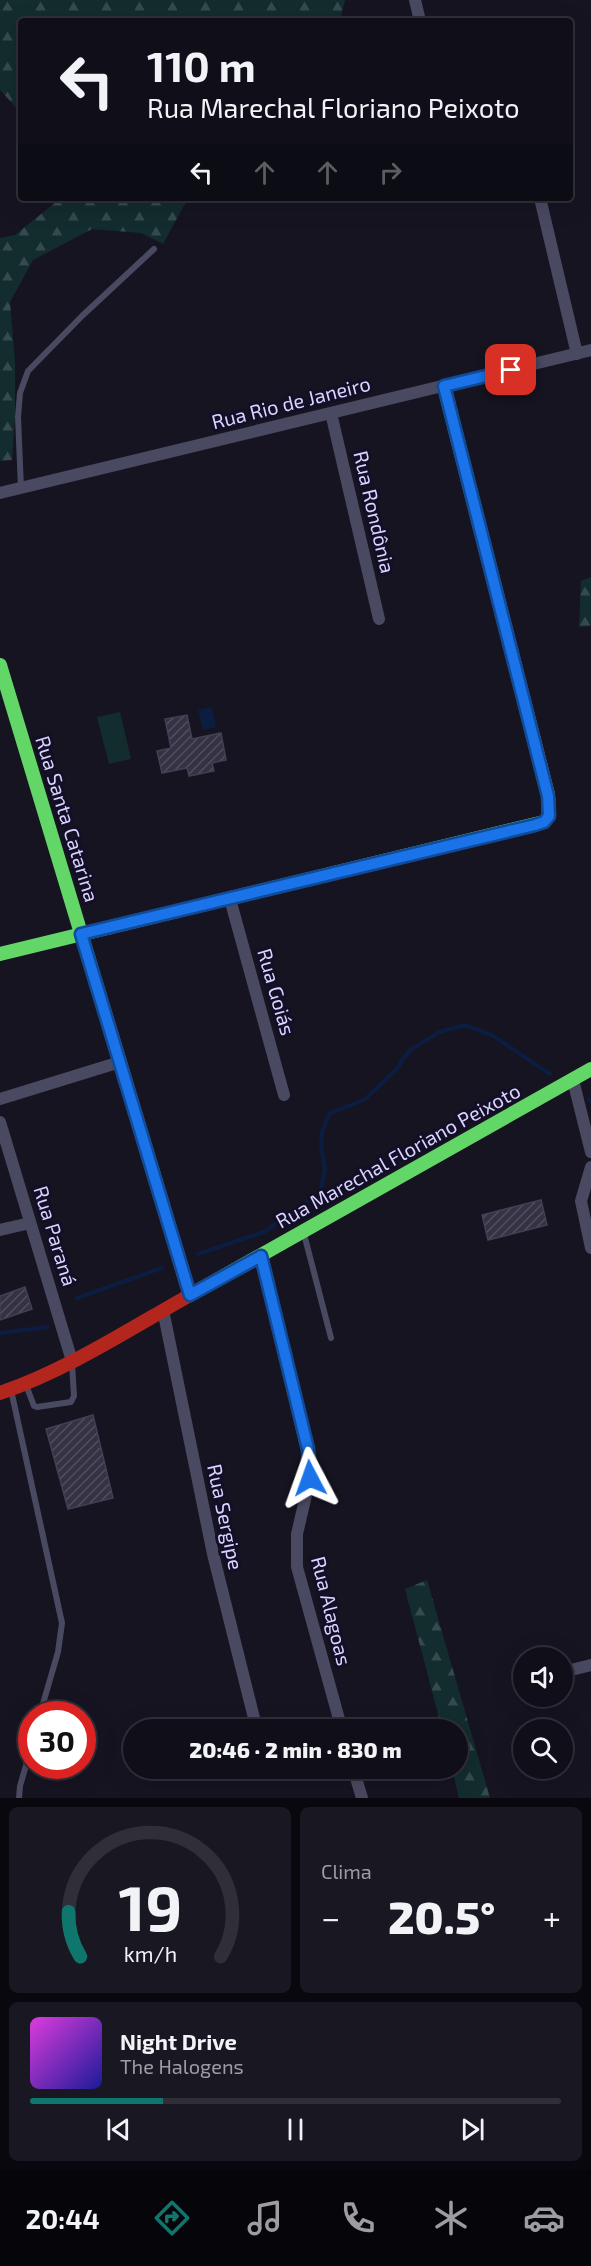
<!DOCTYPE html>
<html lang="pt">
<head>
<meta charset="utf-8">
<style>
	:root { --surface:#100f19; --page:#191822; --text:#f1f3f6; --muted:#9c9ca2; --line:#302f38; --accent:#0f766e }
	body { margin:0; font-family:"Exo 2",sans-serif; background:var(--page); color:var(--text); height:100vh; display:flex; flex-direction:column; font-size:22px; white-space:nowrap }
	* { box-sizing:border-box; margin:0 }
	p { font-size:20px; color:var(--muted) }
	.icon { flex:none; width:33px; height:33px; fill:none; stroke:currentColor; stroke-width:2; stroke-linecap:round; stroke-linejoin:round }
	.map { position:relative; height:1798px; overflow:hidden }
	.sheet { display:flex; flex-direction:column; gap:9px; padding:9px; background:#09080e; flex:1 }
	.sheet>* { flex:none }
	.hud { position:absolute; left:18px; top:18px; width:555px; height:183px; border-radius:6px; box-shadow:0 6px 24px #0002,0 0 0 2px var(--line); background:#100f19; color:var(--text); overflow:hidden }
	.buttons { position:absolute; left:513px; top:1647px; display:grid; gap:12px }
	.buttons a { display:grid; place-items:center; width:60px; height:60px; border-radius:50%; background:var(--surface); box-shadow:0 6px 24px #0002,0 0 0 2px var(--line); font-size:30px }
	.speed { position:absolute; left:18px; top:1701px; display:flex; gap:12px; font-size:30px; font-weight:700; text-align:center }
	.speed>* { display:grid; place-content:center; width:78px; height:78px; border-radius:50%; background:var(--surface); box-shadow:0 6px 24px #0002,0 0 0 2px var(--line); line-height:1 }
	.speed .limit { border:9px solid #d22; background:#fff; color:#111 }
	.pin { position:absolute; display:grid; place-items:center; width:51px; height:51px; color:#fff; margin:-26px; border-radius:12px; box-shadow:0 3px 9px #0006 }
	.me { position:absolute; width:66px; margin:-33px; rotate:356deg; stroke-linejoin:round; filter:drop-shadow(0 0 4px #0008) }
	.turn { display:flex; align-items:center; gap:21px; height:126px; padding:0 30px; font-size:27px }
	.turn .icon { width:78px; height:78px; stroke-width:2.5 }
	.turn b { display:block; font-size:42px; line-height:51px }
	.lanes { display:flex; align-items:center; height:57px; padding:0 30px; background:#0003; justify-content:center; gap:30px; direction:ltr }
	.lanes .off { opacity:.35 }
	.big { font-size:45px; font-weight:800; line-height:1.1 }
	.sheet .card { flex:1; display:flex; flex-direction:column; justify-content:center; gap:9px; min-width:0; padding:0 21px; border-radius:9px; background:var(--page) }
	.sheet .dial { align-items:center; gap:0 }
	.dial svg { height:156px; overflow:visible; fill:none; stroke:var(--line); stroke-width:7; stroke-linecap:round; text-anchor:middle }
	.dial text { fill:var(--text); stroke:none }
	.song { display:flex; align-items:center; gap:18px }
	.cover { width:72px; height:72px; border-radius:9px; background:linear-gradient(135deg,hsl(300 70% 55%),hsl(240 70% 35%)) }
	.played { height:6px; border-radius:3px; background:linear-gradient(90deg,var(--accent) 25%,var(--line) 25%) }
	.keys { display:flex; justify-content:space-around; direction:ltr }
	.heat { display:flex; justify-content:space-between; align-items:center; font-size:33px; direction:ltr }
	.sheet .tiles { flex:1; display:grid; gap:9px; grid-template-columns:1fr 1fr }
	.card:last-child { grid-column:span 2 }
	.trip { position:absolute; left:123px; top:1719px; width:345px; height:60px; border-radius:30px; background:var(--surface); box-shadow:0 6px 24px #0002,0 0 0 2px var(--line); font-weight:800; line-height:60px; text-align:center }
	.tab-bar { display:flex; height:96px; justify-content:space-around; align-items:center; background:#06060a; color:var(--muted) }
	.tab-bar .icon { width:42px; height:42px }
	.tab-bar .on { color:var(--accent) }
	.tab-bar b { font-size:27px; color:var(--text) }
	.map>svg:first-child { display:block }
</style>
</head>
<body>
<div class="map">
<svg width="591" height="1798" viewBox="0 0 591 1798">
	<defs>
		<pattern id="forest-firs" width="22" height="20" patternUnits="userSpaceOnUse" patternTransform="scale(1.5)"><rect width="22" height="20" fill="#132c2d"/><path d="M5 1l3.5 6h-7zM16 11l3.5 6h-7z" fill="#354a4c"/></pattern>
		<pattern id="building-hatch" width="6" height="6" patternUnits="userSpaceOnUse" patternTransform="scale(1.5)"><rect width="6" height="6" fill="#343243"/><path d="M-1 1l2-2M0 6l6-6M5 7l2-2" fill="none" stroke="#514f5f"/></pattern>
	</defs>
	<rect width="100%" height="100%" fill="#161421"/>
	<path fill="url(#forest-firs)" d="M0,0h345l-5,21h-319v92l-21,-23z
		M61,198h127l-25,46 -22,-11 -49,-4 -59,31 -23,42 5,59v55l-3,44 -12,1v-223l15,-3z
		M591,577v49l-12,1 2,-46z
		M427,1580l63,218h-31l-7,-29 6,-1v-38l-16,-1 -37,-140z"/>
	<path fill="#132c2d" d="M120,712l11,47 -22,5 -12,-47z"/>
	<path fill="#0b1e41" d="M211,707l5,20 -13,3 -5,-20z"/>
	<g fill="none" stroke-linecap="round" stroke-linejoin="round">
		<path stroke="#0b1e41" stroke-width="4" d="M589,1100h2
			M198,1254l66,-22 56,-39 5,-24 -4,-23 1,-14 8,-19 34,-13 31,-29 14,-20 30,-19 26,-7 27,10 58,39
			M77,1298l85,-30
			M0,1333l48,-6"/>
	</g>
	<path fill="url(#building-hatch)" stroke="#433f54" stroke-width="1.5" d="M187,715l5,24 29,-6 5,27 -14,3 2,8 -25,5 -2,-8 -25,5 -5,-22 14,-3 -6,-29z
		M541,1200l6,25 -59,15 -6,-25z
		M25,1287l7,22 -32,11v-24z
		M93,1415l20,83 -45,11 -22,-80z"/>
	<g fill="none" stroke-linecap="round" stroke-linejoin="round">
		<path stroke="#4a4962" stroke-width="6" d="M21,488l-3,-71 2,-24 8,-22 54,-55 72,-67
			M304,1234l27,104
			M26,1385l8,21 3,1 34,-5 3,-6 -2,-33
			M11,1390l51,233 -4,29 -18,62
			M19,1798l1,-12 12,-41"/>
		<path stroke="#4a4962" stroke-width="12" d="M415,0l5,21
			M540,198l37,156
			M331,413l48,206
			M0,493l591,-143
			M230,899l54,196
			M573,1080l18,72
			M0,1099l120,-37
			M0,1122l72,239
			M591,1167l-10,34 10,47
			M0,1230l30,-7
			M261,1255l49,209v14l-13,56v33l45,163
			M163,1310l50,244 44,176
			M567,1671l24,-6
			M353,1768l9,30"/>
		<path stroke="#63d668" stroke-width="14" d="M444,386l51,201
			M0,665l105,348
			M0,954l544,-132 5,-6 -1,-21
			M199,1290l392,-221"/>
		<path stroke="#ff974d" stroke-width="14" d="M495,587l53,208
			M105,1013l85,282"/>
		<path stroke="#b3261e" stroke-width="14" d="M0,1393c70,-24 134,-67 199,-103"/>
	</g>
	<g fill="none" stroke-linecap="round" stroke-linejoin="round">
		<g stroke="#114b97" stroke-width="15">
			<path id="route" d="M310,1478l-2,-29 -47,-193 -71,39 -109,-361 454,-109 9,-3 5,-6 -1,-20 -104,-410 67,-16"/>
		</g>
		<use href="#route" stroke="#1a73e8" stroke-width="10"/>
	</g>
	<g text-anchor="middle" stroke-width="6" stroke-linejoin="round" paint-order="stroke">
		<g font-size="20" fill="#d9d4ff" stroke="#130f26">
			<text transform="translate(291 403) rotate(-14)" y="7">Rua Rio de Janeiro</text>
			<text transform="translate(374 512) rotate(77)" y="7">Rua Rondônia</text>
			<text transform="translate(67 819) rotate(73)" y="7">Rua Santa Catarina</text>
			<text transform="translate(276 992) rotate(74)" y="7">Rua Goiás</text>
			<text transform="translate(398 1156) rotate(-29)" y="7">Rua Marechal Floriano Peixoto</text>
			<text transform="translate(55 1236) rotate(73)" y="7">Rua Paraná</text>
			<text transform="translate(225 1517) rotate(78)" y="7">Rua Sergipe</text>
			<text transform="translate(331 1611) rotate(76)" y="7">Rua Alagoas</text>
		</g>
	</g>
</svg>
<div class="buttons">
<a><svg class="icon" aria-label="sound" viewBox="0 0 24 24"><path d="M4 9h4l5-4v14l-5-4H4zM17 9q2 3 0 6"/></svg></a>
<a><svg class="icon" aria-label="search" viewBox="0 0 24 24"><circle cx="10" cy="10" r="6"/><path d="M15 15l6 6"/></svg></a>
</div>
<div class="speed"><div class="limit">30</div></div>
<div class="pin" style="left:511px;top:370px;background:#d93025"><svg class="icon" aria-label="arrive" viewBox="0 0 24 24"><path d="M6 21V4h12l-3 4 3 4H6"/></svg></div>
<svg class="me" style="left:310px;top:1478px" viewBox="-20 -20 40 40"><path d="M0-17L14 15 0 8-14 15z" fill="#1a73e8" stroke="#fff" stroke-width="4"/></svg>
<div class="trip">20:46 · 2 min · 830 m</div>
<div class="hud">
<div class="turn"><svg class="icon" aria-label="left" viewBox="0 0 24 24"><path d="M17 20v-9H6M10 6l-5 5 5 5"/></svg><div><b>110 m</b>Rua Marechal Floriano Peixoto</div></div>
<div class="lanes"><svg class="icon" aria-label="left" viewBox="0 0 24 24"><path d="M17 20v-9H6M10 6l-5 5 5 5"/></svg><svg class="icon off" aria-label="ahead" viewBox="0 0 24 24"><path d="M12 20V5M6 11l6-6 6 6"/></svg><svg class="icon off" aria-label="ahead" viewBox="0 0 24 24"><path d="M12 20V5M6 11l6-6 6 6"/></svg><svg class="icon off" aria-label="right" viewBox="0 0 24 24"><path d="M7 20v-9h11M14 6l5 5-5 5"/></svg></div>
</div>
</div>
<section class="sheet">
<div class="tiles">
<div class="card dial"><svg viewBox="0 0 100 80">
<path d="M14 69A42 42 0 1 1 86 69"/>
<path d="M14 69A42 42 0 0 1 8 46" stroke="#0f766e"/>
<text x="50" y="56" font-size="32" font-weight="700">19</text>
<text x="50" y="72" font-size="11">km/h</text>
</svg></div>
<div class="card"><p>Clima</p>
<div class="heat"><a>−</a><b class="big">20.5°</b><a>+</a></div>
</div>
<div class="card">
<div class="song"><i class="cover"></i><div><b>Night Drive</b><p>The Halogens</p></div></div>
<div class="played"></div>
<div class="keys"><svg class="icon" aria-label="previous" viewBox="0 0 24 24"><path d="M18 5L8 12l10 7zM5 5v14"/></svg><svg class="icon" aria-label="pause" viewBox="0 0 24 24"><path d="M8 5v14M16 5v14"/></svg><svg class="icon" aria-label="next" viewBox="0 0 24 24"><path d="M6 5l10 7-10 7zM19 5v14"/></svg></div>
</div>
</div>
</section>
<nav class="tab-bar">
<b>20:44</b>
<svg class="icon on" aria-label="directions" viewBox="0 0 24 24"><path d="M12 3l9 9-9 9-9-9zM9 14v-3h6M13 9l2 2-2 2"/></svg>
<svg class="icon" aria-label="music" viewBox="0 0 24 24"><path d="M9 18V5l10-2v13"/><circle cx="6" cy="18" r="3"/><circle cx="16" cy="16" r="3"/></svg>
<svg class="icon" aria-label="phone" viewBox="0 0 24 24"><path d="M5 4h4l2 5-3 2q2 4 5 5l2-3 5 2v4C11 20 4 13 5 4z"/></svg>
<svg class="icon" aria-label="climate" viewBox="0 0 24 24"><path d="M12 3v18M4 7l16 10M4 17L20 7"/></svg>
<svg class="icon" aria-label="car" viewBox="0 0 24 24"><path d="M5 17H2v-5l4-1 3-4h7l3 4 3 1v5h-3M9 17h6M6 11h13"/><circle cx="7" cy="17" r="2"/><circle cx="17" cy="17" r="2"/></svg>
</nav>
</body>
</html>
